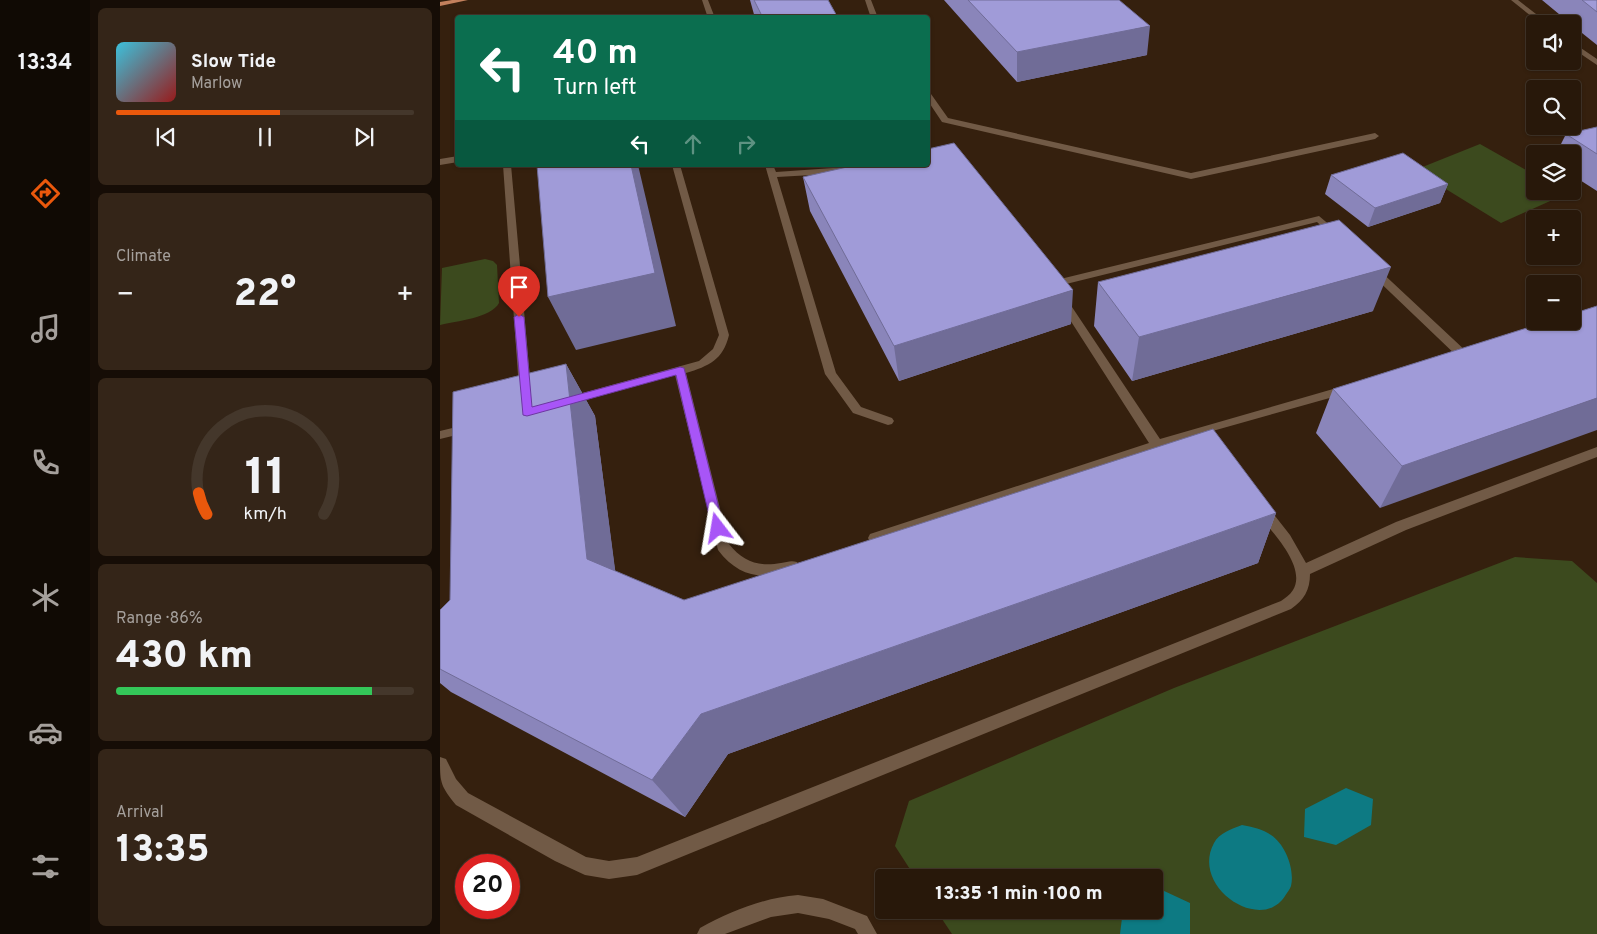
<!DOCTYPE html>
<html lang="en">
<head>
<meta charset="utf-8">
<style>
	:root { --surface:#28180a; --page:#342518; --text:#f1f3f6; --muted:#a5a09c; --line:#44372b; --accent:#ea580c }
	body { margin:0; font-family:Overpass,sans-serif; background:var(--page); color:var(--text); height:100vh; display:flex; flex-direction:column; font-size:19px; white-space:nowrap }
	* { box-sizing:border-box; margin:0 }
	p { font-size:16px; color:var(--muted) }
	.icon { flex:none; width:28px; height:28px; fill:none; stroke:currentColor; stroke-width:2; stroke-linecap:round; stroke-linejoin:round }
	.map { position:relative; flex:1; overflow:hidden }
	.side { display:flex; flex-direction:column; gap:8px; padding:8px; background:#160d06; width:350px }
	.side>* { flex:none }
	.hud { position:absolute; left:15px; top:15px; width:475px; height:152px; border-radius:5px; box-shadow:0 1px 4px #0004,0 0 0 1px var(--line); background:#0b6e4f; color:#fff; overflow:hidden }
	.fabs { position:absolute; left:1086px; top:15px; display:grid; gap:10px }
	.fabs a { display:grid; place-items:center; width:55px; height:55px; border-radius:5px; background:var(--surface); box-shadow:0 1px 4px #0004,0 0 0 1px var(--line); font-size:25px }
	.speed { position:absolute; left:15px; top:854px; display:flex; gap:10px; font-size:25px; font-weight:700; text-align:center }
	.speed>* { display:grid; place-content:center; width:65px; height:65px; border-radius:50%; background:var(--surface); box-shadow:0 1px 4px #0004,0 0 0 1px var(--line); line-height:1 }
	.speed .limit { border:8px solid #d22; background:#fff; color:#111 }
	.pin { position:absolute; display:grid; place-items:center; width:42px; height:42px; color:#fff; margin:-51px -21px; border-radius:50% 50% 50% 0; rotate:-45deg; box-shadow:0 0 5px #0007 }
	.pin .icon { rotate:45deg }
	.me { position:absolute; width:55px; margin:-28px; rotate:346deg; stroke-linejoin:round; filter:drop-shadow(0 0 4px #0008) }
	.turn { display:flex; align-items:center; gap:18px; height:105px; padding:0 15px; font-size:22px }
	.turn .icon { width:65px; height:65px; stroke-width:2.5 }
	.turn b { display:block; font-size:35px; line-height:42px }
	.lanes { display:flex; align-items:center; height:48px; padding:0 15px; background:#0003; justify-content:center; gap:25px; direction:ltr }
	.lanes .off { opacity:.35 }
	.big { font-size:38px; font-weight:800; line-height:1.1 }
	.side .card { flex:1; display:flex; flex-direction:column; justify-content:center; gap:8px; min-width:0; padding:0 18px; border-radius:8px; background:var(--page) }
	.side .dial { align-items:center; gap:0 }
	.dial svg { height:130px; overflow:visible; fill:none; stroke:var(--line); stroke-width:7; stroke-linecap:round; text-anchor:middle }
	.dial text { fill:var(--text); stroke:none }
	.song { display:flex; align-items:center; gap:15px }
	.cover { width:60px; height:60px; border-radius:8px; background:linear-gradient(135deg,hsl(190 70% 55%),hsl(0 70% 35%)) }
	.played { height:5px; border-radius:2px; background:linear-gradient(90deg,var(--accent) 55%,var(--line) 55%) }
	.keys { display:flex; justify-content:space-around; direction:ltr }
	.heat { display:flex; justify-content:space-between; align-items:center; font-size:28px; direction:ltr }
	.charge { height:8px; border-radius:4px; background:linear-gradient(90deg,#34c759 86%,var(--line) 0) }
	.trip { position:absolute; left:435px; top:869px; width:288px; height:50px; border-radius:5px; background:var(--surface); box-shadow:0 1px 4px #0004,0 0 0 1px var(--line); font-weight:800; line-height:50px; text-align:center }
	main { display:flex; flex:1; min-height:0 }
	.menu { display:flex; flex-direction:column; width:90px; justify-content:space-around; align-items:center; background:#100a04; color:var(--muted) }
	.menu .icon { width:35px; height:35px }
	.menu .selected { color:var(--accent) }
	.menu b { font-size:22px; color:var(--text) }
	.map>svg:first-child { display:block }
</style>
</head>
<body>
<main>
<nav class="menu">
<b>13:34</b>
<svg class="icon selected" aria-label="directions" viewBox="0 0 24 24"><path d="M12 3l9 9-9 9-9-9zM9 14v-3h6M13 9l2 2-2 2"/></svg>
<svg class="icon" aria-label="music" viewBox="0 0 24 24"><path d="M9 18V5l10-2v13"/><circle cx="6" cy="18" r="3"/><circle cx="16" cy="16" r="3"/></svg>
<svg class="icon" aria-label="phone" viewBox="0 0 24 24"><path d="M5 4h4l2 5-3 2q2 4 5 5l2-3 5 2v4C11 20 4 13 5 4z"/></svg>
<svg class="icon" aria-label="climate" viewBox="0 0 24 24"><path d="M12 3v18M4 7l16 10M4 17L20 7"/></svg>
<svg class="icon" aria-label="car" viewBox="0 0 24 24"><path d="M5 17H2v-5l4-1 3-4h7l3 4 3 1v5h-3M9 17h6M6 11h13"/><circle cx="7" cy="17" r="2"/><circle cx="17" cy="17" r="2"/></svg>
<svg class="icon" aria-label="filters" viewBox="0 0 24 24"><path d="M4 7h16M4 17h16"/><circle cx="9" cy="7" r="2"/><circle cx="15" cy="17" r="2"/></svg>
</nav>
<section class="side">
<div class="card">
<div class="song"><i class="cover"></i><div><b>Slow Tide</b><p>Marlow</p></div></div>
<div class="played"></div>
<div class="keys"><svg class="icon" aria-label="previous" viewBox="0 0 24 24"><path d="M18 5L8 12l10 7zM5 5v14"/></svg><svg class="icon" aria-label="pause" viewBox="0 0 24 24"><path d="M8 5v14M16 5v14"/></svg><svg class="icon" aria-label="next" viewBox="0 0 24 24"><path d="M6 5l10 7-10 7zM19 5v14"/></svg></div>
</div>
<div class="card"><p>Climate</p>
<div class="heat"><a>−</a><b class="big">22°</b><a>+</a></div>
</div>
<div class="card dial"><svg viewBox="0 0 100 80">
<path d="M14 69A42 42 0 1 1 86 69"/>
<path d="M14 69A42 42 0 0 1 9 56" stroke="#ea580c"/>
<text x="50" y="56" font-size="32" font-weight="700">11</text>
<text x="50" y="72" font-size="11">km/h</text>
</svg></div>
<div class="card"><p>Range · 86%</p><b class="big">430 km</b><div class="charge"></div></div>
<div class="card"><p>Arrival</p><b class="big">13:35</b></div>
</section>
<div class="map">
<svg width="1157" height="934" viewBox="0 0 1157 934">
	<rect width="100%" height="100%" fill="#35200e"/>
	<path fill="#3c4a1e" d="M1040,144l55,31v16h30l3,2 -67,30 -86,-53z
		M45,259l8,2 4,4 2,38c-8,15 -43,18 -59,22l2,-57z
		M1075,557l57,4 25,22v351h-645l-16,-24h218v-32l-239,-1 -20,-31 14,-45 265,-113z"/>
	<path fill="#0d7a83" d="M906,788l27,11 -2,26 -35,20 -32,-8 1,-28z
		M802,825c10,2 21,4 29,10 14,9 24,34 20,51 -1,3 -4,7 -6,10 -24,38 -95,-9 -71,-53 5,-10 18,-14 28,-18z
		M722,890l28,13v31h-70l2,-16 12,-8h20v-14z"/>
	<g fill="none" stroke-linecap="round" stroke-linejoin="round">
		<path fill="#715a46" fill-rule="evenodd" d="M262,0h6l7,18h-7z
			M425,0h6l7,18h-7z
			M1071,0h7l31,24h-8z
			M1132,42l25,17v6l-25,-17z
			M488,94h3l17,24 243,55 184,-40 4,3 -4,3 -184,40 -249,-57 -14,-21z
			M18,156v6l-18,3v-6z
			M63,165h8l20,224 -6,4 -6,-4z
			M232,165h8l49,170c-6,25 -20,31 -43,38l43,171c14,18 30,23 52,19 6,-1 10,-3 16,-1l2,4 -2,4c-32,11 -58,8 -79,-20l-43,-175 -107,30 -6,-4 6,-4 131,-36 14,-12 6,-14z
			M325,165h8l3,7 71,-5 4,3 -4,3 -70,4 59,196 25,34 31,11 2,3 -2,3 -4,1 -35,-12 -28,-39z
			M879,216l19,16v4h-6l-15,-14 -259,64 102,153 187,-54 6,4 -2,3 -142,40 9,13 -2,3h-8l-10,-13 -323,108 -5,-1 -2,-4 2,-4 279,-91 -102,-159 1,-2z
			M933,267l4,1 91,85 2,3 -2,3h-8l-91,-87v-4z
			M29,424l6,4 -2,3 -33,8v-8z
			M1157,447v10l-191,73 -96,44c0,16 -6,26 -19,35l-654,266 -28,4 -24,-4 -30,-14 -99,-56c-16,-20 -16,-22 -16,-48l6,2 10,20 12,14 118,64 23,4 28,-4 644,-256c4,-3 9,-6 12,-11 14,-23 -21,-59 -35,-75l-2,-4 2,-4 5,-1 5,1 22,28 16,28 90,-41z
			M358,895l25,4 44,17 10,18h-19l-3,-5 -26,-10 -31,-6 -27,4 -46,17h-28l3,-6c31,-17 63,-30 98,-33z"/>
		<path fill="#c4815d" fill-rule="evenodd" d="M12,0h16l-28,6v-4z"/>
	</g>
	<path fill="#8a85ba" d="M310,0h78l10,18h-83z
		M504,0h175l28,55 -130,27z
		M1102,0h55v45l-25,-20v-1h-1z
		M1157,127v64l-25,-16v-21h-16l10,-20z
		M891,175l117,9 -8,19 -72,24 -43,-33z
		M363,177l268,147 -172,57 -89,-170z
		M658,282l275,29 -241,70 -38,-55z
		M1157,306l-217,202 -64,-75 17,-44z
		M126,364l29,52 20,155 69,29 592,-87 -18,50 -530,191 -43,63 -234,-125 -11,-9v-73l10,-10z"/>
	<path fill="#706c97" d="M710,26l-3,29 -130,27v-30z
		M191,165h7l38,161 -100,24 -28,-53z
		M1008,184l-8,19 -72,24 7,-19z
		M951,267l-18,44 -241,70 7,-44z
		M633,290l-2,34 -172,57 -5,-35z
		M126,364l29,52 25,191 -33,-48z
		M1157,398v32l-217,78 22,-42z
		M836,513l-18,50 -530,191 -43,63 -33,-37 49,-66z"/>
	<path fill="#a09bd8" stroke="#706c97" d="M314,0h74l10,18h-75z
		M528,0h151l31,26 -133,26z
		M1142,0h15v12z
		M158,15v3h-14z
		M1157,127v27l-31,-20z
		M514,143l119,147 -179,56 -91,-169 53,-12h72v-16z
		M963,153l45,31 -73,24 -44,-33z
		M97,165h94l24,108 -107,24z
		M899,220l52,47 -252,70 -41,-55z
		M1157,306v92l-195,68 -69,-77 216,-68h23v-7z
		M126,364l21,195 97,41 529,-171 63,84 -575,201 -49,66 -212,-111v-59l10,-10 3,-208z"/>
	<path fill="#a855f7" stroke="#6d37a1" d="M79,314l5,3 8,90 148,-40 4,1 40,160 -1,4h-9l-2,-4 -36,-153 -149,41 -4,-1 -9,-98z"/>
</svg>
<div class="fabs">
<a><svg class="icon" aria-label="sound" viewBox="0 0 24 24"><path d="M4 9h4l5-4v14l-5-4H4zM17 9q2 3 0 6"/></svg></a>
<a><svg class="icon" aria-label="search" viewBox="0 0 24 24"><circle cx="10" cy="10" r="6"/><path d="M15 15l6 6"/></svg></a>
<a><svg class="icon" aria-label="layers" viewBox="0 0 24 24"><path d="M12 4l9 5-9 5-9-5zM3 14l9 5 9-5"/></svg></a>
<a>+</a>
<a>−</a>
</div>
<div class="speed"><div class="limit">20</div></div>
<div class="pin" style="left:79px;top:317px;background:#d93025"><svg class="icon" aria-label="arrive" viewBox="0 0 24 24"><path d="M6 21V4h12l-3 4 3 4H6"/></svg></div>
<svg class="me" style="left:278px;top:528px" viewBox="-20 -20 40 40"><path d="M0-17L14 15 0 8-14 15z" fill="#a855f7" stroke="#fff" stroke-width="4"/></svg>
<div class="trip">13:35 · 1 min · 100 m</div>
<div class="hud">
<div class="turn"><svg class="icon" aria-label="left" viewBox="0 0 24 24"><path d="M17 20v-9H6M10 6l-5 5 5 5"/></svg><div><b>40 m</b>Turn left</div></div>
<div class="lanes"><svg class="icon" aria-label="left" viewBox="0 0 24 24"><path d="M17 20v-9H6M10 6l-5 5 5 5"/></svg><svg class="icon off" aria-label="ahead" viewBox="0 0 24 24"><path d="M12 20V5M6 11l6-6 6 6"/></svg><svg class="icon off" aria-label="right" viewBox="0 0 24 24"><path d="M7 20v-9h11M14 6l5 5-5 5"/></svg></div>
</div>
</div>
</main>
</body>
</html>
